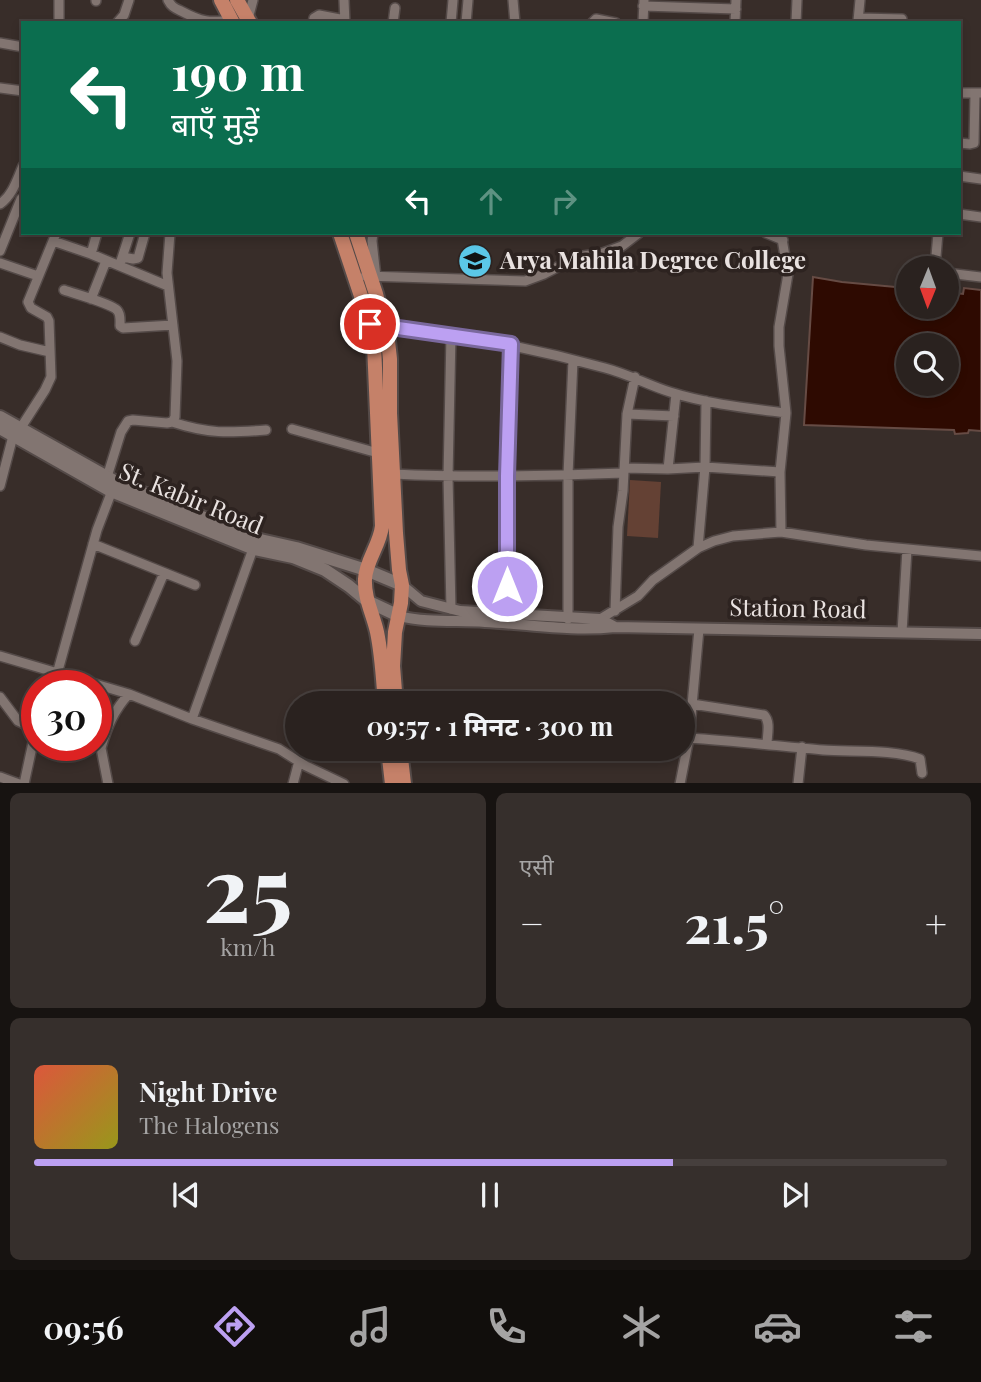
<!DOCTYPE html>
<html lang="hi">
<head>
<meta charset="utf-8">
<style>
	:root { --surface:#2a221f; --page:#362f2c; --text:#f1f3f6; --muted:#a5a4a4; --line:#463f3d; --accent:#bca0f2 }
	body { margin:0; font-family:"Playfair Display","Noto Sans Devanagari",serif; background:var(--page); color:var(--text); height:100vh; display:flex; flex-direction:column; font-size:26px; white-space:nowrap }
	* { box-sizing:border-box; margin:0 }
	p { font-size:23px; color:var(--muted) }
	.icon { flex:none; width:38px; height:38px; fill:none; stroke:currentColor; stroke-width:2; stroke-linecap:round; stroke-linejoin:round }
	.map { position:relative; height:783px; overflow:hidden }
	.sheet { display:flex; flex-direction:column; gap:10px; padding:10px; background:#171311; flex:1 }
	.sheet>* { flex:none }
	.banner { position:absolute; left:21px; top:21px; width:940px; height:214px; border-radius:0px; box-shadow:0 4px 10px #0003,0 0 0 2px var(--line); background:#0b6e4f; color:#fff; overflow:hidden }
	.needle { width:46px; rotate:181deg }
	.buttons { position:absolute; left:896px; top:256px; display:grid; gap:14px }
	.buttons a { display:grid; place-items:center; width:63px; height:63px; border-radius:50%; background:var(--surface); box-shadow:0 4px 10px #0003,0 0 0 2px var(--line); font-size:35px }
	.speed { position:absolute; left:21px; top:670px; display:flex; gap:14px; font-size:35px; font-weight:700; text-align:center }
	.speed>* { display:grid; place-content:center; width:91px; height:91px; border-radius:50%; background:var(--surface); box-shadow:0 4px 10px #0003,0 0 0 2px var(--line); line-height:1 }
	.speed .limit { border:10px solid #d22; background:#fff; color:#111 }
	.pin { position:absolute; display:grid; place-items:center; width:60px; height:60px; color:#fff; margin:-30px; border:4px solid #fff; border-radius:50%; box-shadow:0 2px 7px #0007 }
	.me { position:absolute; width:77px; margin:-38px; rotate:0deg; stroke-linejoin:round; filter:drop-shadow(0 0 5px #0008) }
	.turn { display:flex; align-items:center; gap:24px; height:147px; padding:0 35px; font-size:32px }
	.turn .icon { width:91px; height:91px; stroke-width:2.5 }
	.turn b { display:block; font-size:49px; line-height:60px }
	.lanes { display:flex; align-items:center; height:66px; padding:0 35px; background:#0003; justify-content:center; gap:35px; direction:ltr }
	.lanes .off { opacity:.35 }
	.big { font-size:52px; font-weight:700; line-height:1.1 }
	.sheet .widget { flex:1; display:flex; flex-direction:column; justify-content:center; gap:10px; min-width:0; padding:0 24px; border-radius:10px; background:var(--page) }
	.sheet .dial { align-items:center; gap:0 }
	.dial b { font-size:91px; line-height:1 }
	.song { display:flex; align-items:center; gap:21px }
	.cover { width:84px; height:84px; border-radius:10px; background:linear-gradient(135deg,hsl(10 70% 55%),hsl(60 70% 35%)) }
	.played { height:7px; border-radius:4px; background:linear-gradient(90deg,var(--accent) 70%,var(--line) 70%) }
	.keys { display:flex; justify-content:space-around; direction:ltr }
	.heat { display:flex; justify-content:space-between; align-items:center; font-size:38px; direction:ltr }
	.sheet .tiles { flex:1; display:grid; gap:10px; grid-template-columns:1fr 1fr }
	.widget:last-child { grid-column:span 2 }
	.trip { position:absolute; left:285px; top:691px; width:410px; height:70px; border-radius:35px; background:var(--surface); box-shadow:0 4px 10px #0003,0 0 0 2px var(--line); font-weight:700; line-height:70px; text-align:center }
	.dock { display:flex; height:112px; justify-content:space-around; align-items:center; background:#110e0c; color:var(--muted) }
	.dock .icon { width:49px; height:49px }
	.dock .on { color:var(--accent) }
	.dock b { font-size:32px; color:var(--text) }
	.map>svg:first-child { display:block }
</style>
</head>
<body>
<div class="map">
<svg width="981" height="784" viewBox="0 0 981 784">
	<rect width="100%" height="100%" fill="#382d29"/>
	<path fill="#644134" d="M630,480l31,2 -3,56 -31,-2z"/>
	<path fill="#2e0a01" stroke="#664b44" stroke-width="2" fill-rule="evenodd" d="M813,277l29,5 64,6 2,-1v19h39v-14l16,2 1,-6 17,2v141l-12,-1 -1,3 -13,1 -1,-4 -150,-5zM908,345h39v38h-39z"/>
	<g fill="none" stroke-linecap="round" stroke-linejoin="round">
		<g stroke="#544a48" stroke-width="12">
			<path id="minor" d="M168,0c3,6 6,8 13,11 21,11 27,12 51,9
				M344,0l1,23
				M513,0l2,23
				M96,1v-1
				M643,6l93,3
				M859,18l43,1
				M248,19l5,-19
				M858,21l2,-21
				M59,23v-23
				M117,23l7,-8 5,-15
				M313,23l1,-5 5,-3 26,5
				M393,23l2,-15
				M451,23l2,-23
				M466,23l2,-23
				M592,23l4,-4 20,4
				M643,23l1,-23
				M735,23l1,-23
				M796,23l1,-23
				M0,43l23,4
				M0,88l23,3
				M959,93h22
				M959,143l11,1 4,-1 1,-50
				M959,176l22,3
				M0,204c13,-9 17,-25 23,-38
				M959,214l22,3
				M56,233l-3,8 38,13
				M97,233l-6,21 77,32
				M373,233l-1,8 4,36
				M766,233l17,7
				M781,233l7,41 -9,53v19l7,67 -6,59 1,60
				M0,251l21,-52
				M123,257l10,2 5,-1 7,-25
				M121,261l9,-28
				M0,263l38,13
				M935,268l3,-35
				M947,273l34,4
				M365,276l160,5 19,-7 33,-17 26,-4 19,-7 17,-13
				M64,290c11,4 46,13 53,20 4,4 3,11 3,16l3,2 50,-3
				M91,299l15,-38
				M370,324c79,8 158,23 235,44 23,6 43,17 65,24 38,12 77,16 116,21
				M451,334l-3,143 3,132
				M0,337l20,8 30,7
				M627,414l47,2
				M172,422c37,12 56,11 94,8
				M20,429l25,-39 6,-13 -2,-56 -2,-4 -16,-9 -3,-6 25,-61
				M292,429l86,24
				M624,468l44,1 37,-2 75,5
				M668,469l8,-75
				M394,474c77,4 153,2 230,-1
				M107,477l14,-45 7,-11 5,-1 34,3 5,-1 3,-5 2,-56 -10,-88 3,-40
				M0,486l13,-50
				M93,544l102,41
				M698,548l7,-81 1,-66
				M615,611l3,-84 5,-36 4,-77 8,-37
				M507,614v-138l4,-132
				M568,619v-144l5,-115
				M599,624l1,-5 38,-23 15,-16 45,-32 16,-7 19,-5 48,-4 85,13 115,11
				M902,632l5,-83
				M135,641l29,-68
				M0,656l129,38 63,25 87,30 27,17 38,18
				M57,674l40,-144 16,-42
				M46,686l4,-14
				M0,697l18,24 19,9
				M692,704l72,11c7,7 3,20 3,29
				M192,719l62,-173
				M689,738l10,-109
				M93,746l8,2c6,-21 13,-38 28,-54
				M101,748l7,36
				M0,777l19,7
				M24,784l13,-60
				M293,784l6,-23
				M680,784l9,-46c45,3 89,8 134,12 28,2 72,-1 97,9l2,14
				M798,784l4,-37"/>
		</g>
		<g stroke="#544a48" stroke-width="14">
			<path id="tertiary" d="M402,585l19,16 39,10 140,8 15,8
				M399,616c28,7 58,4 86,6 44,2 87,10 130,5l366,7"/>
		</g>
		<g stroke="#544a48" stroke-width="16">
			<path id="secondary" d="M0,417l116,65 140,57 40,9 70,22 36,15
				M0,428l111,63 143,58 39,8 32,13 24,16 18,15 32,15"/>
		</g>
		<g stroke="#544a48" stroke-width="18">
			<path id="primary" d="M221,0l12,23
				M237,0l13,23
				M340,233l22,66 12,46 8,181c-2,19 -16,34 -17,53 -1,19 8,35 12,53 5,24 6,48 8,72
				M356,233l20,61 12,47 2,18v54l6,120 3,37 3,15 -1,18 -6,29 -2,34 3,38
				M388,749l4,35
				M400,749l4,35"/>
		</g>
		<use href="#minor" stroke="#827571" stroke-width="9"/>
		<use href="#tertiary" stroke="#827571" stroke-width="10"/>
		<use href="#secondary" stroke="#827571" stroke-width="12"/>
		<use href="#primary" stroke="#c58169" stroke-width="14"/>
	</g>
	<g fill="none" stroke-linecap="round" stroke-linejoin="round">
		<g stroke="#7a689d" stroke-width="18">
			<path id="route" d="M370,324l141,20 -4,132v110"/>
		</g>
		<use href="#route" stroke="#bca0f2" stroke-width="12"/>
	</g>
	<defs>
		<g id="university-disc" transform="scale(1.75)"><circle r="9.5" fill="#5bc7e7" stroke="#2d2320"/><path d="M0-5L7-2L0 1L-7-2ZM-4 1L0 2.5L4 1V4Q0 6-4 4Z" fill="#111"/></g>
	</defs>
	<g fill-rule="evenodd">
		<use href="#university-disc" x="475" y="261"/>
	</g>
	<g text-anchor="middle" stroke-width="7" stroke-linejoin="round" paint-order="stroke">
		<g font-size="24" font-weight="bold" fill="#e9e2e0" stroke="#2d2320" text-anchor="start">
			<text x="500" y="269">Arya Mahila Degree College</text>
		</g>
		<g font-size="24" fill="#e9e2e0" stroke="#2d2320">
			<text transform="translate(191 499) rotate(22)" y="8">St. Kabir Road</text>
			<text transform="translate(798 609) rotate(1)" y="8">Station Road</text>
		</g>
	</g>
</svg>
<div class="buttons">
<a><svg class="needle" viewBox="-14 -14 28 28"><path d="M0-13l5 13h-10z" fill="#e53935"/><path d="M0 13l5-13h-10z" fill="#a5a4a4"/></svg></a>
<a><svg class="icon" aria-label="search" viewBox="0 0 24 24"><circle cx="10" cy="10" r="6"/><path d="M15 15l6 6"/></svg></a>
</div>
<div class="speed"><div class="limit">30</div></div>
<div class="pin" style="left:370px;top:324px;background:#d93025"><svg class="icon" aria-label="arrive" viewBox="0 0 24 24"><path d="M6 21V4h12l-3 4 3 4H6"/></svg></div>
<svg class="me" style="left:507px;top:586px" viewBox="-20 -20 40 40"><circle r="17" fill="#bca0f2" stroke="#fff" stroke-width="3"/><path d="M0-11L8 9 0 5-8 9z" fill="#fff"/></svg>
<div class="trip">09:57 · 1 मिनट · 300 m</div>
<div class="banner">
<div class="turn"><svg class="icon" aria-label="left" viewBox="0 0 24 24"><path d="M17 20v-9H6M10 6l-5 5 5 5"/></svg><div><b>190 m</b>बाएँ मुड़ें</div></div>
<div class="lanes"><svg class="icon" aria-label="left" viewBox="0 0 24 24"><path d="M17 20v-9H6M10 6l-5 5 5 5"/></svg><svg class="icon off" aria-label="ahead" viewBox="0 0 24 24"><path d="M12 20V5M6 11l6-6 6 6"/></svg><svg class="icon off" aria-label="right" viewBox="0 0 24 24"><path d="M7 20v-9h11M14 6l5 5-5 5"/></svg></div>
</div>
</div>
<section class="sheet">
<div class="tiles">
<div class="widget dial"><b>25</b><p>km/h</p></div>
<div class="widget"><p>एसी</p>
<div class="heat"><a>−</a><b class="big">21.5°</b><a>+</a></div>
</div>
<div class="widget">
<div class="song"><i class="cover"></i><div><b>Night Drive</b><p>The Halogens</p></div></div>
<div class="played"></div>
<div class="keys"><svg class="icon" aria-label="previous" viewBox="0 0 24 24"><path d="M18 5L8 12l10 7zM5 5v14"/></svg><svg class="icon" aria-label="pause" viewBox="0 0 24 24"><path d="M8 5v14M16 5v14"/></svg><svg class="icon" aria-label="next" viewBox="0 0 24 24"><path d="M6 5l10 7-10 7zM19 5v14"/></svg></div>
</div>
</div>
</section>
<nav class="dock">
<b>09:56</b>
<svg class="icon on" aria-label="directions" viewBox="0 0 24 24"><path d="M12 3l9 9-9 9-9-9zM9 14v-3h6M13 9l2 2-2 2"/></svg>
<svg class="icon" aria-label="music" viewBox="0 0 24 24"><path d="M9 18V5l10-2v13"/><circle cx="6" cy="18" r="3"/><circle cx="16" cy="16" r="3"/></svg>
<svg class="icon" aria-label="phone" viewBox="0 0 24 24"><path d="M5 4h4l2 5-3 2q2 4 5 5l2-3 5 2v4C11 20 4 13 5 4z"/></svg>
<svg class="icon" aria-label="climate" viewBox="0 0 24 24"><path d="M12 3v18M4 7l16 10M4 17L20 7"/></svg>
<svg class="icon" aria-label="car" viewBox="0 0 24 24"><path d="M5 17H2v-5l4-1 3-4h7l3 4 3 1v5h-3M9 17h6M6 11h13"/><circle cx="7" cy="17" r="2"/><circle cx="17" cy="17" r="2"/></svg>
<svg class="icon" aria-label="filters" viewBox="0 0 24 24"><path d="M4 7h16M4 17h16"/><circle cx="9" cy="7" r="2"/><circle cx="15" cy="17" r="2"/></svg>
</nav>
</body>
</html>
